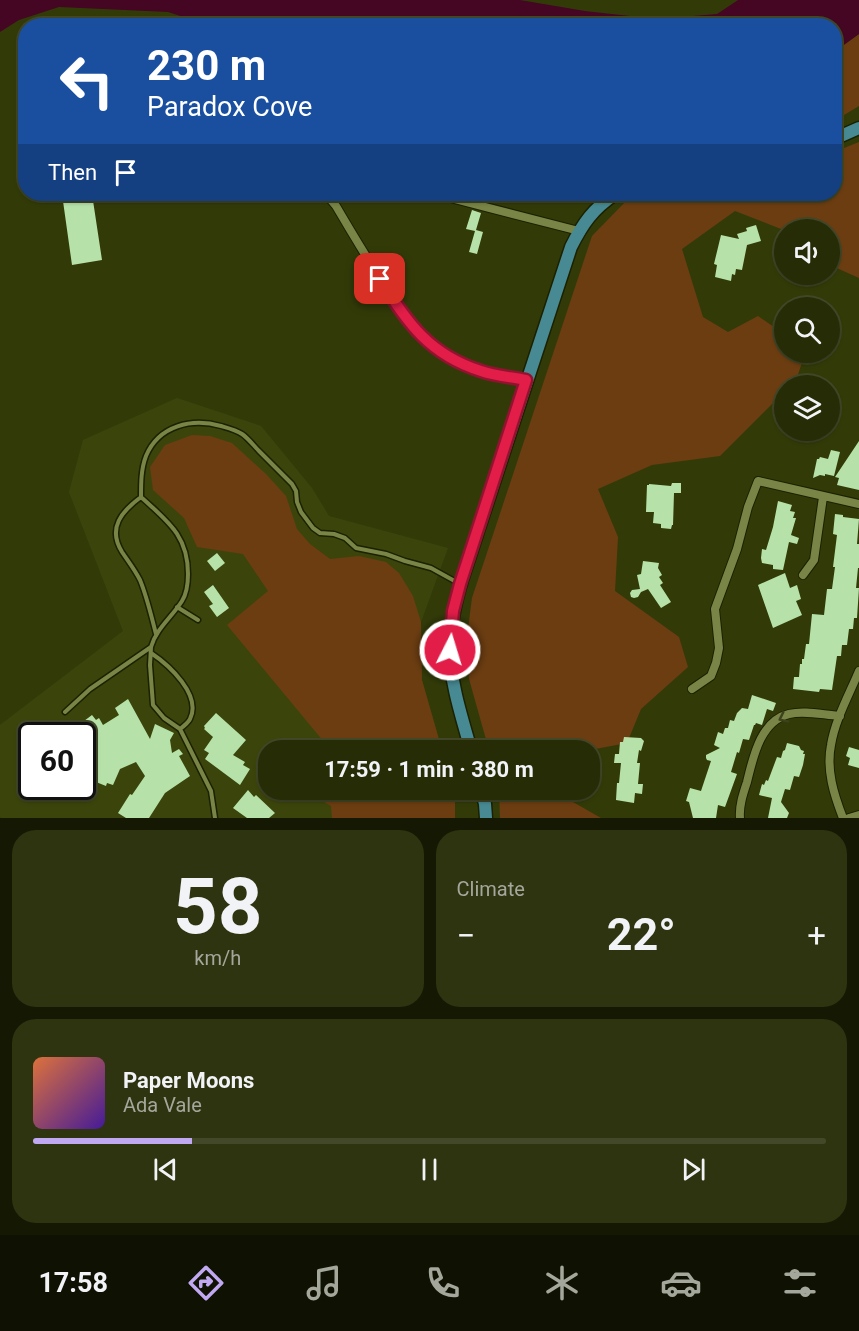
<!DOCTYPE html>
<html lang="en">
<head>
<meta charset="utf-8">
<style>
	:root { --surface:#262c06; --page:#2e3410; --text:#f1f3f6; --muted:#a4a79b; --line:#424828; --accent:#c1a8f3 }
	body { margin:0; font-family:Roboto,sans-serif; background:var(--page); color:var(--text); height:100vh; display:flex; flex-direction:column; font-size:22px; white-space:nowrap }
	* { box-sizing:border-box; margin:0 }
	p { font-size:20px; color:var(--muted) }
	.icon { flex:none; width:33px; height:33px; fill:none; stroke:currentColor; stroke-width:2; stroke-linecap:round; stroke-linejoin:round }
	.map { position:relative; height:818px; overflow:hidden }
	.side { display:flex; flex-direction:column; gap:12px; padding:12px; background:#151803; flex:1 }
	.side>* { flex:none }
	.hud { position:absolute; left:18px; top:18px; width:824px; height:183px; border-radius:24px; box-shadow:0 2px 4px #0004,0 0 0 2px var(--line); background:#1a4fa0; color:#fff; overflow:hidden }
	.buttons { position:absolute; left:774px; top:219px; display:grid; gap:12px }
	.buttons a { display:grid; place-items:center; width:66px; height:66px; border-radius:50%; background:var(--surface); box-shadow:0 2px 4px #0004,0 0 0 2px var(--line); font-size:30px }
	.speed { position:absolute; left:18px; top:722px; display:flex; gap:12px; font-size:30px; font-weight:700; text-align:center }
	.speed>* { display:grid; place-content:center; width:78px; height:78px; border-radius:50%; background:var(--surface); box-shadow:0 2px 4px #0004,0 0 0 2px var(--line); line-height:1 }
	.speed .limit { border:3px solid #111; border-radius:9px; background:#fff; color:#111 }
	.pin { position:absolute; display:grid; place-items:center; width:51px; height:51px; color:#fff; margin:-26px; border-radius:12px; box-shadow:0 3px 9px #0006 }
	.me { position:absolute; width:66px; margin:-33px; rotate:5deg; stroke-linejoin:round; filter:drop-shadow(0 0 4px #0008) }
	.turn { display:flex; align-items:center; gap:21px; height:126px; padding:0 30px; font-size:27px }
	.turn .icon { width:78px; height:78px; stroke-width:2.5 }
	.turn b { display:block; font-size:42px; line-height:51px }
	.then { display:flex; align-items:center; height:57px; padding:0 30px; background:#0003; gap:12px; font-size:22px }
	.big { font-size:45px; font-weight:700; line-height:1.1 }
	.side .tile { flex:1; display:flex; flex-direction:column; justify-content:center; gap:9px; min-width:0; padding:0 21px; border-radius:24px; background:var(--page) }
	.side .dial { align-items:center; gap:0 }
	.dial b { font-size:78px; line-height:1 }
	.song { display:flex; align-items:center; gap:18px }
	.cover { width:72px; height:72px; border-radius:9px; background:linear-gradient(135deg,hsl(20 70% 55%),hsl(260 70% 35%)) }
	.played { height:6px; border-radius:3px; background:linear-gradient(90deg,var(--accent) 20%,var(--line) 20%) }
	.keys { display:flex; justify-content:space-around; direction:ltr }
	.heat { display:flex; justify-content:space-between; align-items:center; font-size:33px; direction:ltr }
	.side .tiles { flex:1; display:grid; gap:12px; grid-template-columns:1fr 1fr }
	.tile:last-child { grid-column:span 2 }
	.trip { position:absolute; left:258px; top:740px; width:342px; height:60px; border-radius:24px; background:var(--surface); box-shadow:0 2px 4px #0004,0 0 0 2px var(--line); font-weight:700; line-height:60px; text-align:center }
	.tabs { display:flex; height:96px; justify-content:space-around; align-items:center; background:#0f1202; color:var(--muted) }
	.tabs .icon { width:42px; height:42px }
	.tabs .selected { color:var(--accent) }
	.tabs b { font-size:27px; color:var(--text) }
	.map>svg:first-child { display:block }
</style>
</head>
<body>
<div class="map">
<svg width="859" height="818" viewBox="0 0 859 818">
	<rect width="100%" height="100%" fill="#323b08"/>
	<path fill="#3b450b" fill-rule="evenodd" d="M177,398l84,28 51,62 17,28 119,32 -27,74 1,58 20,70h-174v39h185l2,9v20h-454l-1,-1v-92l123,-94 -54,-139 14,-52zM32,735h50v51h-50z"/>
	<path fill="#6c3d11" d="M859,34v72l-25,15v-69z
		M859,142v136l-29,-13v-35h-46v3l-3,-4 -46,-18 -53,38 21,68 25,15 30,-16 26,18v18l21,1 -9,28 -5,4 -7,1v6l-64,64 -68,9 -54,24 20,48 -3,54 64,46 9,30 -47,42 -14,34 -37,7h-101l-20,-71 -2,-43 5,-38 120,-362 36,-37 15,-5h191v-42z
		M192,435l18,1 22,7 34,31 20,22 11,33 13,15 20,15 29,-3 27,6 13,11 14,23 8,26 1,58 20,70h-123v-3l5,-5 -97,-117 41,-34 -25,-37 -46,-7 -13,-29 -31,-28 -3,-23 15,-22z
		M308,789h145l2,9v20h-123l-1,-12 -22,-13z
		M499,789h69l-2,9 35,20h-101z"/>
	<path fill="#440623" d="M0,0h520l65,11 72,8 60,-5 21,-14h121v34l-25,18v-26h-623l-43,-14 -109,-5 -40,13 -19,12z"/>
	<path fill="#b6e2aa" d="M62,194h30l10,66 -30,5z
		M472,210l9,3 -5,17 7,2 -6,22 -8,-2 6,-21 -9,-2z
		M756,225l5,16 -14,4 -5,25 -6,-1 -1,6 -3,-1 -1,7 -16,-4 2,-12 -3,-1 7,-29 18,4 -2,-5 10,-3 -1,-3z
		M859,441v49l-22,-5 2,-7 -4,-1z
		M831,450l9,2 -6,24 -9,-2v2l-5,-1 -7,3 4,-19h2l1,-2 8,2z
		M672,483h9v10h-7l-1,32h-1l-1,4 -10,-1v-4l-8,-1 1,-11h-8l1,-27h2v-1l22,2z
		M778,501l14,4 -2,6 5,1 -2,6h3l-5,17 8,3 -2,6 -8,-2 -6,28 -10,-1v-4l-11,-2 -1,-5 1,-9 4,1 7,-23z
		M835,514l8,1v2l16,2 -2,25h2v24h-1l-2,20h3l-2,30h-3l-1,11h-4l-2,16h-5l-1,11h-4l-5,34 -12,-1 -1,3 -26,-3 1,-12h5l1,-13h2v-5h2l2,-15h3l3,-30 12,1 3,-26h5l3,-22h-2l4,-32 -4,-1z
		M217,553l8,10 -10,8 -8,-10z
		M643,561l16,2 -1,5 4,7 -3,2 4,6 -3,2 11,17 -10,6 -13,-19 -7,3 -3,5 -4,1 -3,-1 -1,-4 2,-3 8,-1 -3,-14 4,-1z
		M785,573l5,15 7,-3 4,14 -5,2 6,14 -29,13 -15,-43z
		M213,585l16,23 -12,9 -8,-11 4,-2 -9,-12z
		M752,695l24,8 -3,8 -6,-2 -5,16 -6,-2 -1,2h-1l-5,15 -6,-1 -4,14 -2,-1 -6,20 6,2 -12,33 -7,-2 -2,13h-23l-4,-16 -3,-1 4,-13 11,3 10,-30 -4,-1 -1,-2v-3l14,-7 -6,-3 4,-13 5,2 2,-6h3l2,-8 4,1 3,-8 5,-5 6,1z
		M128,699l22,40 5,-15 19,9 -4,7 2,13 7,-4 4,5 -4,2 11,20 -25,17 -16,25h-23l-8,-5 12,-19 2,1 13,-19 -9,-14 -16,7 -7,16 -6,-2 -1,3 -20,-8 2,-13 -6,-4v-27l4,-1 -6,-9 12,-9 4,5 3,-2 4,7 16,-10 -4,-7z
		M216,713l30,27 -13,15 12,7 -2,3 7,4 -10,16 -35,-26 4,-6 -5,-3 9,-13 -9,-8 1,-1 -1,-2z
		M624,737l17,1 3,3 -3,10 -2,-1 -2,13h3l-2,21h5l-1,10 -7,-1 -1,10 -18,-3 1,-17h2l2,-20h-7l1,-9h4l1,-12h3z
		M787,743l12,3 2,4 3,1 -1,3h2l-2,11 -4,12 -5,-1 -4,14 -5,-1 -4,13 8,11 -2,5h-19l4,-20 -13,-3 3,-11 2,1 2,-5 2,1 9,-24 4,1 2,-7 2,-1z
		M849,747l10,3v18l-11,-3 2,-7 -4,-2z
		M248,790l6,7 2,-2 19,18 -6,5h-22l-14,-10z"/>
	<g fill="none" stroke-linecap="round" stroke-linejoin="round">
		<g stroke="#1b2101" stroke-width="7">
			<path id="service" d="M141,497c-19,14 -34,31 -19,55 6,9 13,18 18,28 7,17 11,35 16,54
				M177,607l21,13
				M151,647l-1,18 3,40 11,13 16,11 31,62 4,27
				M151,653c18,12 51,42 39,66 -2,4 -6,7 -10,10
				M65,712l25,-23 61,-42c5,-18 21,-30 31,-46 5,-8 6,-18 6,-27 0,-39 -21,-53 -47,-77 0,-14 0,-28 5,-41 13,-31 46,-38 75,-30 7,2 15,4 21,8 6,4 12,12 17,17 11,11 22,22 33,33l4,7 1,11 4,10 12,16 7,5 14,1 11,4 11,10 30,6 19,7 26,7 29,16"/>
		</g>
		<g stroke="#1b2101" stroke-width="10">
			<path id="minor" d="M326,194l10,12c14,24 28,47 43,71 16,26 32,54 57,72 26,20 59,25 91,31
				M435,194l144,37
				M803,575l11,-15 9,-63
				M692,689l19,-13 5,-13 3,-15 -4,-39 22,-60 11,-42 10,-26 101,23
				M740,818c-1,-12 3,-24 7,-36 6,-24 13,-61 42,-68 16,-4 34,1 51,2
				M843,818c-9,-23 -17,-48 -12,-73 4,-25 18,-50 28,-74
				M849,818l10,-3"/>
		</g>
		<g stroke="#1b2101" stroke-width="15">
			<path id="primary" d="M834,139l25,-11
				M471,750c-9,-32 -21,-68 -21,-101 0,-24 5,-46 12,-69l109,-333c12,-24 22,-38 44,-53
				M481,789l4,15 1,14"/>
		</g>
		<use href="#service" stroke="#788546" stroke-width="4"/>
		<use href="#minor" stroke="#788546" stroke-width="8"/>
		<use href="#primary" stroke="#478a93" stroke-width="12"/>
	</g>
	<defs><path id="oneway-chevron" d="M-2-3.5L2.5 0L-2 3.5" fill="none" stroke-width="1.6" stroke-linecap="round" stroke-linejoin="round" transform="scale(1.5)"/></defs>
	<use stroke="#3c431c" href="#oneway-chevron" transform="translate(783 718) rotate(154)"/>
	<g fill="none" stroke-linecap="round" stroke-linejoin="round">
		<g stroke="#92132f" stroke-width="15">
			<path id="route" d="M380,279c27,44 50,76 101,92 14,5 31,6 45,9l-66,204 -7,27 -3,39"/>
		</g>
		<use href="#route" stroke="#e11d48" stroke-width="10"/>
	</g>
</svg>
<div class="buttons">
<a><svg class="icon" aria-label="sound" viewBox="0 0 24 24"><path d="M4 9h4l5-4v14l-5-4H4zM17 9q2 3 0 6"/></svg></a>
<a><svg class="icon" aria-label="search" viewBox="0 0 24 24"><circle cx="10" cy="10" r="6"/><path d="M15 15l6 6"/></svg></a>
<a><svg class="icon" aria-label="layers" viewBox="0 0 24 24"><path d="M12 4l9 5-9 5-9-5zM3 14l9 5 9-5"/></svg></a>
</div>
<div class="speed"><div class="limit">60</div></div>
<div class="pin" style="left:380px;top:279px;background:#d93025"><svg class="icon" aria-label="arrive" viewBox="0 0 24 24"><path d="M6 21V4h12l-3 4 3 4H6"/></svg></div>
<svg class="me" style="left:450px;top:650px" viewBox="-20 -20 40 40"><circle r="17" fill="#e11d48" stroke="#fff" stroke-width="3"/><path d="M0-11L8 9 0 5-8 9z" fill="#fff"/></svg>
<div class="trip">17:59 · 1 min · 380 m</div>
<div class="hud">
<div class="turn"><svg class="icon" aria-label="left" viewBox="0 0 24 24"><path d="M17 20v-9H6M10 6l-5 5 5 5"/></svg><div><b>230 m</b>Paradox Cove</div></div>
<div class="then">Then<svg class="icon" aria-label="arrive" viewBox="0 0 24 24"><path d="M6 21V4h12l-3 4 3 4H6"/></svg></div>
</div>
</div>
<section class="side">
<div class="tiles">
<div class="tile dial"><b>58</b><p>km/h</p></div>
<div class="tile"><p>Climate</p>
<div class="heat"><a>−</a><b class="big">22°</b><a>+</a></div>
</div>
<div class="tile">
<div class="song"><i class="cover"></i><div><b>Paper Moons</b><p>Ada Vale</p></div></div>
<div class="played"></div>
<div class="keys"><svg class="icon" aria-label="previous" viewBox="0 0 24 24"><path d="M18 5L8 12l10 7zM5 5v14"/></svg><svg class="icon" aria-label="pause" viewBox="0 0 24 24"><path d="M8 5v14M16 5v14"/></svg><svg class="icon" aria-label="next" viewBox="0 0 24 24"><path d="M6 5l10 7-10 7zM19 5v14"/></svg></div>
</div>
</div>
</section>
<nav class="tabs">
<b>17:58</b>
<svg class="icon selected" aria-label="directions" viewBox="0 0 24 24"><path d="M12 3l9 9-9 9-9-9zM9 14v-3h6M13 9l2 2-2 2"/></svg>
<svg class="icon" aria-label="music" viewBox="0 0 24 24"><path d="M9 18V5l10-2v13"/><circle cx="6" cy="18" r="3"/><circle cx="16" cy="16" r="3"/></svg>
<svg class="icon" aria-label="phone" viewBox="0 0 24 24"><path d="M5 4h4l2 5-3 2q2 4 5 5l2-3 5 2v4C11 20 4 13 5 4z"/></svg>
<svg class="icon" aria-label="climate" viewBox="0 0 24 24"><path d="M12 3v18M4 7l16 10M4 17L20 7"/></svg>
<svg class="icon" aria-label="car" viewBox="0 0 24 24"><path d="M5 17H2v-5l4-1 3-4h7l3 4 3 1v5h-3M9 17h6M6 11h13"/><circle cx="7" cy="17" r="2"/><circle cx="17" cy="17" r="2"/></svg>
<svg class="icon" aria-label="filters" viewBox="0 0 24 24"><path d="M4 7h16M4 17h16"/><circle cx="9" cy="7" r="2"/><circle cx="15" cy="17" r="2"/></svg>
</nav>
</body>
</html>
